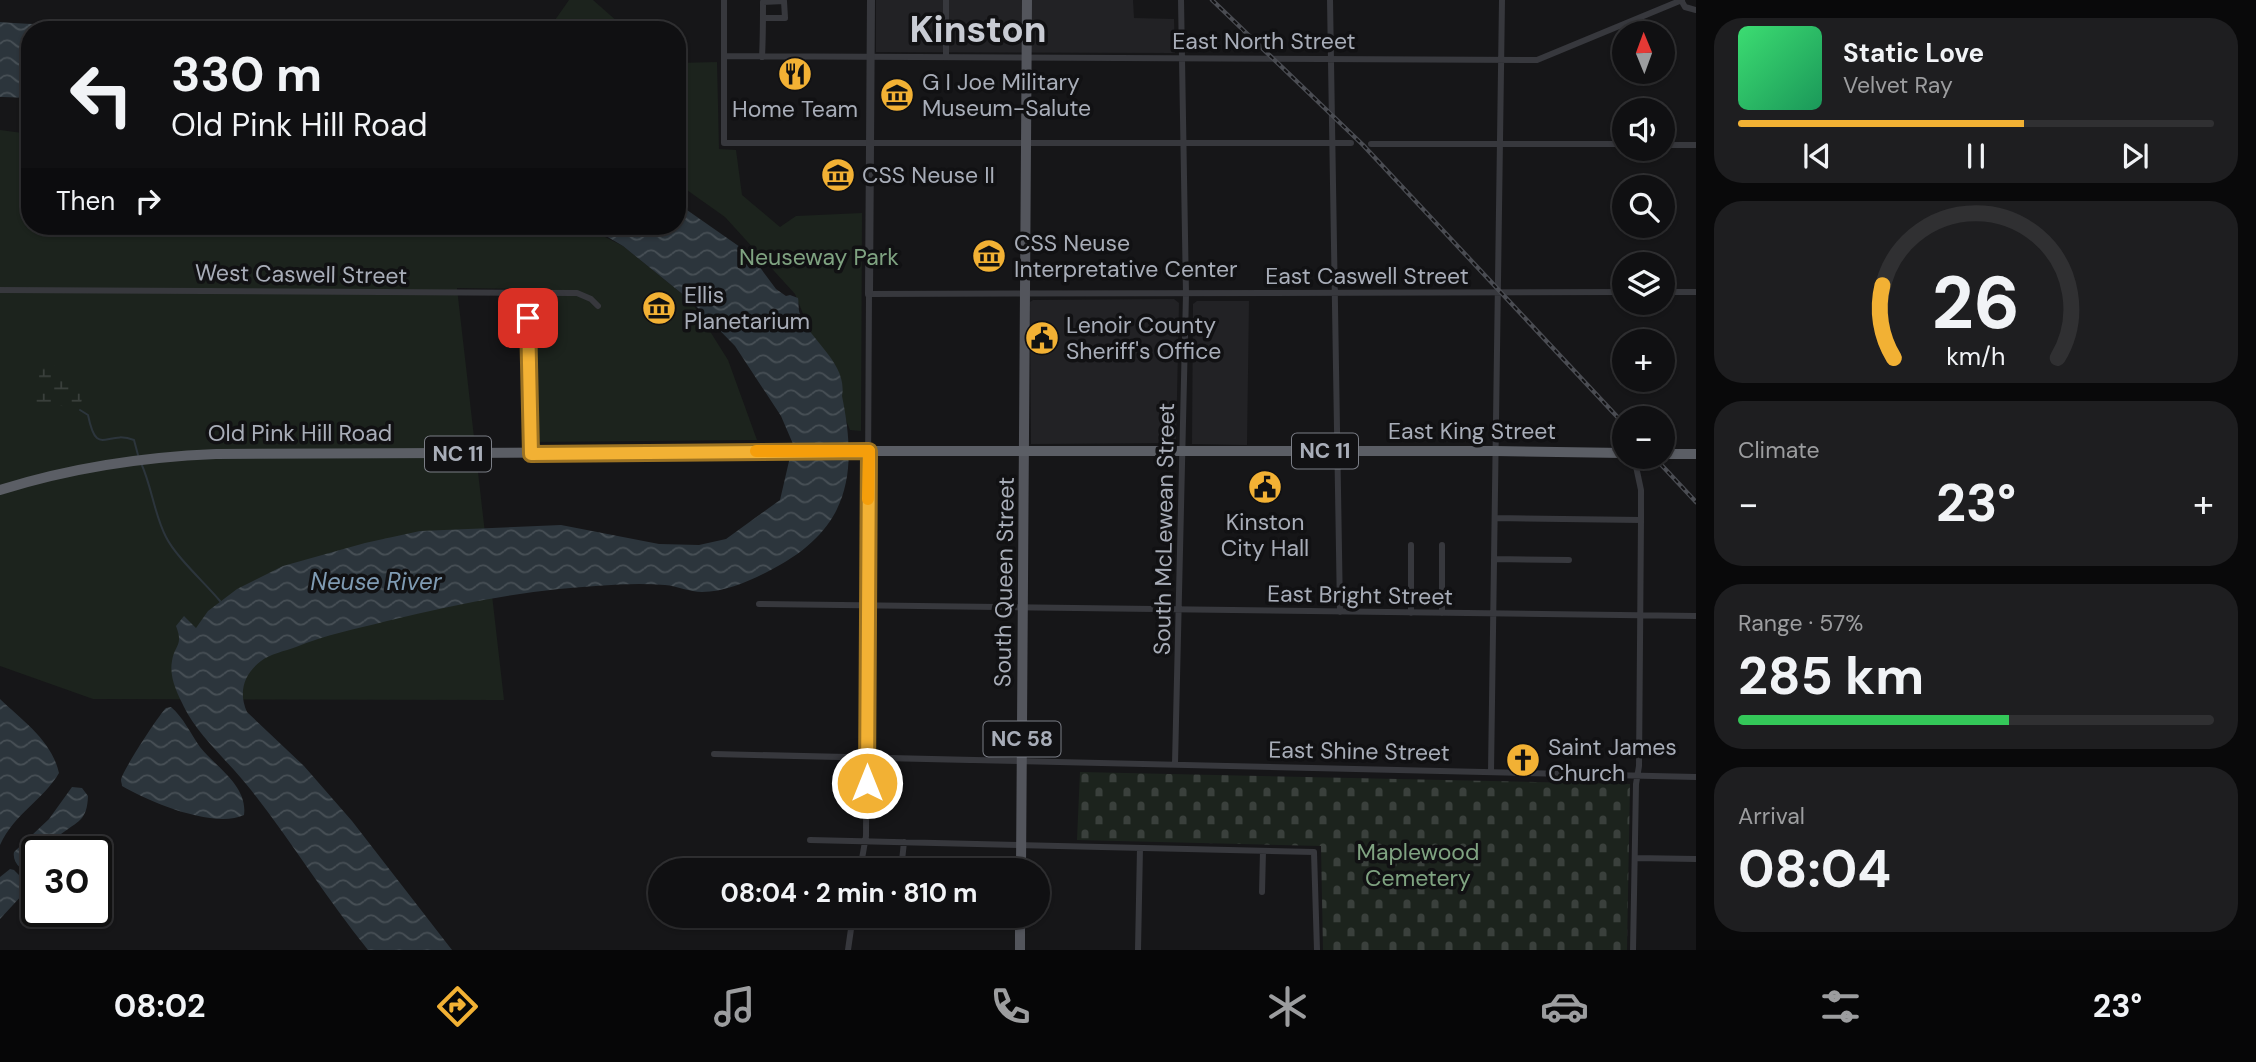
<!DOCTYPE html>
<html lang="en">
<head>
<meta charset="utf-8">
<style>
	:root { --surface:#101012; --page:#1e1e20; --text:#f1f3f6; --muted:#9c9d9f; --line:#303032; --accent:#f2b134 }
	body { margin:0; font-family:"DM Sans",sans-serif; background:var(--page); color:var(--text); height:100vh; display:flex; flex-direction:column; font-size:26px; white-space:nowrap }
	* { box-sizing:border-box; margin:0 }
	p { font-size:23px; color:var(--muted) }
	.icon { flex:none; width:38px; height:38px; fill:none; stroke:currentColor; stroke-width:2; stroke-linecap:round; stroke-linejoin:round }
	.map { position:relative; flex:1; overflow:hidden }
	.drawer { display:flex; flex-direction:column; gap:18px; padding:18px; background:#09090a; width:560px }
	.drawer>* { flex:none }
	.hud { position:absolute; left:21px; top:21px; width:665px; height:214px; border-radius:28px; box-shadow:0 2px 5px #0004,0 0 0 2px var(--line); background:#101012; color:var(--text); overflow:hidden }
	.needle { width:46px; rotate:359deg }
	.fabs { position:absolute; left:1612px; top:21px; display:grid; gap:14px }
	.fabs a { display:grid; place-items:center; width:63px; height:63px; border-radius:50%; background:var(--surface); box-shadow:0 2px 5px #0004,0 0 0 2px var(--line); font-size:35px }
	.speed { position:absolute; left:21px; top:836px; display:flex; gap:14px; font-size:35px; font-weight:700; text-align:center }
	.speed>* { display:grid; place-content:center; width:91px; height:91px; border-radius:50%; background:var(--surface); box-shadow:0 2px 5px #0004,0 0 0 2px var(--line); line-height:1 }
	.speed .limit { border:4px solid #111; border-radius:10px; background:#fff; color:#111 }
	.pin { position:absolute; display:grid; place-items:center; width:60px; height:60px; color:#fff; margin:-30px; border-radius:14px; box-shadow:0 4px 10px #0006 }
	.me { position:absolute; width:77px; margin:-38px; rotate:0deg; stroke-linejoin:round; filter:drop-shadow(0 0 5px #0008) }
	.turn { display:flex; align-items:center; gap:24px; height:147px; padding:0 35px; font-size:32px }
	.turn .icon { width:91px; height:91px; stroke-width:2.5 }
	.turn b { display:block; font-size:49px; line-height:60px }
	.then { display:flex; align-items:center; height:66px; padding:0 35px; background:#0003; gap:14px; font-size:26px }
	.big { font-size:52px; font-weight:700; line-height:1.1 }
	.drawer .card { flex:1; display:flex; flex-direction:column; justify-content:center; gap:10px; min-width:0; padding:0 24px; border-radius:28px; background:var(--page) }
	.drawer .dial { align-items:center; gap:0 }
	.dial svg { height:182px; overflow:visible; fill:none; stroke:var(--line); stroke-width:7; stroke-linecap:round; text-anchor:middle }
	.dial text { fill:var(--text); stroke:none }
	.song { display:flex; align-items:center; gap:21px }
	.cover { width:84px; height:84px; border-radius:10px; background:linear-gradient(135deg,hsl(140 70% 55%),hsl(150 70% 35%)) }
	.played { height:7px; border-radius:4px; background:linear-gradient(90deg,var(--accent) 60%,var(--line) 60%) }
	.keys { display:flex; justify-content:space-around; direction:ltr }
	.heat { display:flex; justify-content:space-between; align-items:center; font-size:38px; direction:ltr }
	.charge { height:10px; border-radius:5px; background:linear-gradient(90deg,#34c759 57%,var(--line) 0) }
	.trip { position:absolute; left:648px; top:858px; width:402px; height:70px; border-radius:35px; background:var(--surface); box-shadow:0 2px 5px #0004,0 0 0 2px var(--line); font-weight:700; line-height:70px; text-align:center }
	.dock { display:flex; height:112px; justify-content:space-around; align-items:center; background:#060607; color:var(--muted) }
	.dock .icon { width:49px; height:49px }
	.dock .selected { color:var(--accent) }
	.dock b { font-size:32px; color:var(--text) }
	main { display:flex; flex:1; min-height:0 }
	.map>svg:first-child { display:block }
</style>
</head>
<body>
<main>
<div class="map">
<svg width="1696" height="950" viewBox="0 0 1696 950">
	<defs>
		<pattern id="wetland-marsh" width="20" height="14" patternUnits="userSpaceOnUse" patternTransform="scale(1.75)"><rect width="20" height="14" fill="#1c231d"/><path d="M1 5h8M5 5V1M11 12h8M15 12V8" fill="none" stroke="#3a403c"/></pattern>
		<pattern id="cemetery-stones" width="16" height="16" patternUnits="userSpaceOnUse" patternTransform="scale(1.75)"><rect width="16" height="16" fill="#1c231d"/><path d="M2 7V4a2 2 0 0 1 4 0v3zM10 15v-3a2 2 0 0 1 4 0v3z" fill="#3a403c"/></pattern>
		<pattern id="water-waves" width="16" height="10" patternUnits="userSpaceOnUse" patternTransform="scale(1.75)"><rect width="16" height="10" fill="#2c353c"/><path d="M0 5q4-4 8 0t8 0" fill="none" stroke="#485056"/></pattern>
	</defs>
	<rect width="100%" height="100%" fill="#161618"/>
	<path fill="#222225" d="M876,0h257l1,18 40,1 1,34 -299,-1z
		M1174,299l5,4 -3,140 -145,1 -1,-142 3,-2z
		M1197,301h52l-2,144 -55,-1 1,-140z"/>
	<path fill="#1c231d" d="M569,0h24l34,30h-79z
		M717,62l2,87 17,1 6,45 38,32 16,-11 66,-3 -1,218 -11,-1 -55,-136 -70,-77 -48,-34v-120z
		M0,130l30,4v92h553l40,20 68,55 37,59 29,80 -219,2 -7,-153 -74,-1 47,412 -411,-1 -93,-33z"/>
	<path fill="url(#wetland-marsh)" d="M50,361l30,31 2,6 -2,12c-19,-2 -29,-11 -48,-7l-1,-6 12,-12 -4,-8 2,-13z"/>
	<path fill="url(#cemetery-stones)" d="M1080,772l550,12 -3,166h-304l-2,-104 -244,-6z"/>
	<path fill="url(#water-waves)" d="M0,22c36,3 73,2 108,8h-78v68l-27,-1h-3z
		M677,203l73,51 26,35 10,7 4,-1 8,3c1,5 0,12 2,16 10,27 48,49 42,82 17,83 5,136 -75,176 -19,10 -43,20 -65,20 -12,0 -25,-6 -37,-7 -35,-3 -70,1 -106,4 -58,6 -115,18 -172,32 -31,8 -62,14 -91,26 -11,4 -26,7 -35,14 -17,13 -23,31 -14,51l57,54 48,55 100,129h-84c-42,-52 -76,-108 -117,-160 -20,-26 -53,-54 -67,-83 -7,-14 -15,-30 -12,-46 2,-16 12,-15 4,-35l8,-10 12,12 12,-17 29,-22 46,-23 82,-23 55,-12 141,-6 98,19 40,1 27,-6 54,-39 13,-56 -12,-28 -46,-70 -44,-45 -68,-55 -34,-20h88z
		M0,699c23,22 52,42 59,74 -16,27 -44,40 -59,72z
		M171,707c12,10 20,27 29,40 16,20 48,39 44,68 -30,14 -95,-13 -122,-29 0,-2 -1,-4 -1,-6 0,-7 37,-64 45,-72z
		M72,787l10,1 6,8c-1,25 -10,25 -27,38 -6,5 -10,12 -14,18h-10v19l-4,2c-11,-1 -21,-10 -19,-21l35,-33z
		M10,869l4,1 6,6 4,17 -24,26v-42z"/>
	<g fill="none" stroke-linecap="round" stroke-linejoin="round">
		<path stroke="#2c353c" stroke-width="2" d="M80,410l8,5c9,44 18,14 46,25l4,15
			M141,463c11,24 13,51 25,74 10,20 39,46 54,64"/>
		<path stroke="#37383d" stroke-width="6" d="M724,0v143h627
			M946,0v57
			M1330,0l10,612
			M1681,0l4,7 11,3
			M724,56l813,4 145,-60
			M762,57c1,-19 1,-37 1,-55l21,-1 1,17h-22
			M1371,144h253
			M1662,145h34
			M0,290l577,3 14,6 7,7
			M521,292l6,16 4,145
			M1662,292h34
			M1495,518l146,2
			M1411,545v68
			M1442,545v68
			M1494,559l75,1
			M759,604l937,12
			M714,754l982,23
			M1175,764l11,-470 -5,-294
			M1491,772l11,-772
			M810,840l504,12 3,98
			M1635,858l61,1
			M860,870l6,-34 3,-542 755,-2
			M901,870l3,-28
			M1262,892l1,-41
			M848,950l5,-35
			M1138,950l2,-102
			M1633,950l3,-166 3,-18 2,-246v-30l-7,-33"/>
		<path stroke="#37383d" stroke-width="8" d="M869,294l2,-294"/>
		<path stroke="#53555c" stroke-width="10" d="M1021,870l6,-870
			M1020,950v-35"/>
		<path stroke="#5b5e65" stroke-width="10" d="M1662,454h34
			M0,490c70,-22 142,-33 216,-36l653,-3h626l129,2"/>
		<g stroke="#4a4c52" stroke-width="4.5">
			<path id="rail" d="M1212,0l151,145 261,279
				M1654,457l42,45"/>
		</g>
		<use href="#rail" stroke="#111113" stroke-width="2" stroke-dasharray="5" stroke-linecap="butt"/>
	</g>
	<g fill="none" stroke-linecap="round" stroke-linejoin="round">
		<g stroke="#9d7322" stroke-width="18">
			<path id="route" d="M528,318l3,136 338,-3 -2,332"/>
		</g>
		<use href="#route" stroke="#f2b134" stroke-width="12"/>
		<path stroke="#f59e0b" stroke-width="12" d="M756,451h113l-1,48"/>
	</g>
	<defs>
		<g id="restaurant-disc" transform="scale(1.75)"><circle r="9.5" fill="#f2b134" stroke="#111113"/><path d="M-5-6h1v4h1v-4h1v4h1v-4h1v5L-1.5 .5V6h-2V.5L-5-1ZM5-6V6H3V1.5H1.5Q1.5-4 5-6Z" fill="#111"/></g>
		<g id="museum-disc" transform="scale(1.75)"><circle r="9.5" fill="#f2b134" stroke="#111113"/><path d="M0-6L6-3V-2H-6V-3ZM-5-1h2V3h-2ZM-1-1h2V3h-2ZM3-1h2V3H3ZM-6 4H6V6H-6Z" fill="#111"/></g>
		<g id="civic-disc" transform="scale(1.75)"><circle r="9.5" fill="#f2b134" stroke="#111113"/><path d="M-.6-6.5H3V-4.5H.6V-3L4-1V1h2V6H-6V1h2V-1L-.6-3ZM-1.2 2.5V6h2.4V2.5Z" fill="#111"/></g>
		<g id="church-disc" transform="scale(1.75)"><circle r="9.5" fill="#f2b134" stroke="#111113"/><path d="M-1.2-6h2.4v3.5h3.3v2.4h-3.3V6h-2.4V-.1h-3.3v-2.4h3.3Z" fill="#111"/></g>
	</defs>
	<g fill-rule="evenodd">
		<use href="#restaurant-disc" x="795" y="74"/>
		<use href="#museum-disc" x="897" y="95"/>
		<use href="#museum-disc" x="838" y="175"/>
		<use href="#museum-disc" x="989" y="256"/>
		<use href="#museum-disc" x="659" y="308"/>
		<use href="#civic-disc" x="1042" y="338"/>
		<use href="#civic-disc" x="1265" y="487"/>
		<use href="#church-disc" x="1523" y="760"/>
	</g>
	<g text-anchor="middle" stroke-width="7" stroke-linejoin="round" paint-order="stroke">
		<g fill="#111113" stroke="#7b7e86" stroke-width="2">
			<rect x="1292" y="433.5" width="66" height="35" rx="5"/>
			<rect x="425" y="436.5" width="66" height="35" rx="5"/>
			<rect x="983.5" y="721.5" width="77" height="35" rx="5"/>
		</g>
		<g font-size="21" font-weight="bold" fill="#a8adb8">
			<text x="1325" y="458">NC 11</text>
			<text x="458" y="461">NC 11</text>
			<text x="1022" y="746">NC 58</text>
		</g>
		<g font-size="23" fill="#a8adb8" stroke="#111113">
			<text x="1264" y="49">East North Street</text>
			<text transform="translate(301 274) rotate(1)" y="8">West Caswell Street</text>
			<text x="1367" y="284">East Caswell Street</text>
			<text x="1472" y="439">East King Street</text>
			<text x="300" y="441">Old Pink Hill Road</text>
			<text transform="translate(1164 529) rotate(-89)" y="8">South McLewean Street</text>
			<text transform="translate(1004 582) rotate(-89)" y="8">South Queen Street</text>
			<text transform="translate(1360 595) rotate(1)" y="8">East Bright Street</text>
			<text transform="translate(1359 751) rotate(1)" y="8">East Shine Street</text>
		</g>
		<g font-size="23" fill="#a8adb8" stroke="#111113" text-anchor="start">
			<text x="922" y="90">G I Joe Military<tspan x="922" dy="26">Museum-Salute</tspan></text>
			<text x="795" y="117" text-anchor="middle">Home Team</text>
			<text x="862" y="183">CSS Neuse II</text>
			<text x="1014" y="251">CSS Neuse<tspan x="1014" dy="26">Interpretative Center</tspan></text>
			<text x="684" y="303">Ellis<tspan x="684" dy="26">Planetarium</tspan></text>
			<text x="1066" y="333">Lenoir County<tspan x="1066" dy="26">Sheriff's Office</tspan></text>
			<text x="1265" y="530" text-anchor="middle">Kinston<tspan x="1265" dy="26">City Hall</tspan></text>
			<text x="1548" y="755">Saint James<tspan x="1548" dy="26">Church</tspan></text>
		</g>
		<g font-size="23" fill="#7fa381" stroke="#111113">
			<text x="819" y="265">Neuseway Park</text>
			<text x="1418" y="860">Maplewood<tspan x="1418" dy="26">Cemetery</tspan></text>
		</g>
		<g font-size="24" font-style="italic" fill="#7f9bb3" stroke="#111113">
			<text x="376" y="590">Neuse River</text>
		</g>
		<g font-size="37" font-weight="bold" fill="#c9ccd4" stroke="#111113">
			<text x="978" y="42">Kinston</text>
		</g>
	</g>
</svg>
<div class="fabs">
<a><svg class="needle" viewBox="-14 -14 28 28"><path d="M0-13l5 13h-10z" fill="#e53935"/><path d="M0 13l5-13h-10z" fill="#9c9d9f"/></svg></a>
<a><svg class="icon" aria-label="sound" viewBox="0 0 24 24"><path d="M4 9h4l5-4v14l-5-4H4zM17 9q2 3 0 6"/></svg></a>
<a><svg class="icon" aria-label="search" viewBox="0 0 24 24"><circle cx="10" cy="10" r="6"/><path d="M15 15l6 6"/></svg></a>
<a><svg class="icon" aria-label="layers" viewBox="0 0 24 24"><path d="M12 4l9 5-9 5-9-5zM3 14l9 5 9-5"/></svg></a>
<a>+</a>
<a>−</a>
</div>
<div class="speed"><div class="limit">30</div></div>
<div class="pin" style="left:528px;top:318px;background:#d93025"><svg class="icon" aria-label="arrive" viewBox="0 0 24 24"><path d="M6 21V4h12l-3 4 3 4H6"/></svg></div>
<svg class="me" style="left:867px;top:783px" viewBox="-20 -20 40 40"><circle r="17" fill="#f2b134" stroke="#fff" stroke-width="3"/><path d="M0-11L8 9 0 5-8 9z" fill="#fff"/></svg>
<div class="trip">08:04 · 2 min · 810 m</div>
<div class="hud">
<div class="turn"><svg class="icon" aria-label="left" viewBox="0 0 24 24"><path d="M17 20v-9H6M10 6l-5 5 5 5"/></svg><div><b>330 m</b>Old Pink Hill Road</div></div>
<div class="then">Then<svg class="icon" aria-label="right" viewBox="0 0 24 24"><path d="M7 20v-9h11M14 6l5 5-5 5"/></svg></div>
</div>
</div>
<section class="drawer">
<div class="card">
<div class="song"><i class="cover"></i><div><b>Static Love</b><p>Velvet Ray</p></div></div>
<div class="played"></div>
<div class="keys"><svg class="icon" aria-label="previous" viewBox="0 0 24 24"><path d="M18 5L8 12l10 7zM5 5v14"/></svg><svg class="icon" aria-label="pause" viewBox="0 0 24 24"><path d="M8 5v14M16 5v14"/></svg><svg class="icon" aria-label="next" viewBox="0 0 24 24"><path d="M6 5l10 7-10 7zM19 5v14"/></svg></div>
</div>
<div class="card dial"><svg viewBox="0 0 100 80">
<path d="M14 69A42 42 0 1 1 86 69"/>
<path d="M14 69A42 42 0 0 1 9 37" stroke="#f2b134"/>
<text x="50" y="56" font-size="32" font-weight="700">26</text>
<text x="50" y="72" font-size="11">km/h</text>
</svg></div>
<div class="card"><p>Climate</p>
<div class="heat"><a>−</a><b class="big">23°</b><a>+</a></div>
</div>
<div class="card"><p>Range · 57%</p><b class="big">285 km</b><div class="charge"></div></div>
<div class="card"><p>Arrival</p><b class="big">08:04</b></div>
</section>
</main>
<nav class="dock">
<b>08:02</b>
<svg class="icon selected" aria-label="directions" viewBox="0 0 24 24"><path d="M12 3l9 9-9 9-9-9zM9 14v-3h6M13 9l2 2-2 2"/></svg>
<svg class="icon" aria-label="music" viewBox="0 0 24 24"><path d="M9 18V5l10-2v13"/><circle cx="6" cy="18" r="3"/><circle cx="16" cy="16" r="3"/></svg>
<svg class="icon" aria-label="phone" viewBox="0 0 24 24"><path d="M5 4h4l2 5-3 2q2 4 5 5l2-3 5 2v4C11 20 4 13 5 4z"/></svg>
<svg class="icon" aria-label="climate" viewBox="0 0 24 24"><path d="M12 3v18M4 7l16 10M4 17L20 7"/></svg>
<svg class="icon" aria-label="car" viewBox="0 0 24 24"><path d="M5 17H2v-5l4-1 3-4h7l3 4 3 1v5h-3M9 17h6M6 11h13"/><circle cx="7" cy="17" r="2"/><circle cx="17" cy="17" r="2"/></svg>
<svg class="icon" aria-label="filters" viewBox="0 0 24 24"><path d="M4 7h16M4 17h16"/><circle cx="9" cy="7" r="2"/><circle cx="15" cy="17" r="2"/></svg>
<b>23°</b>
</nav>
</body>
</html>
